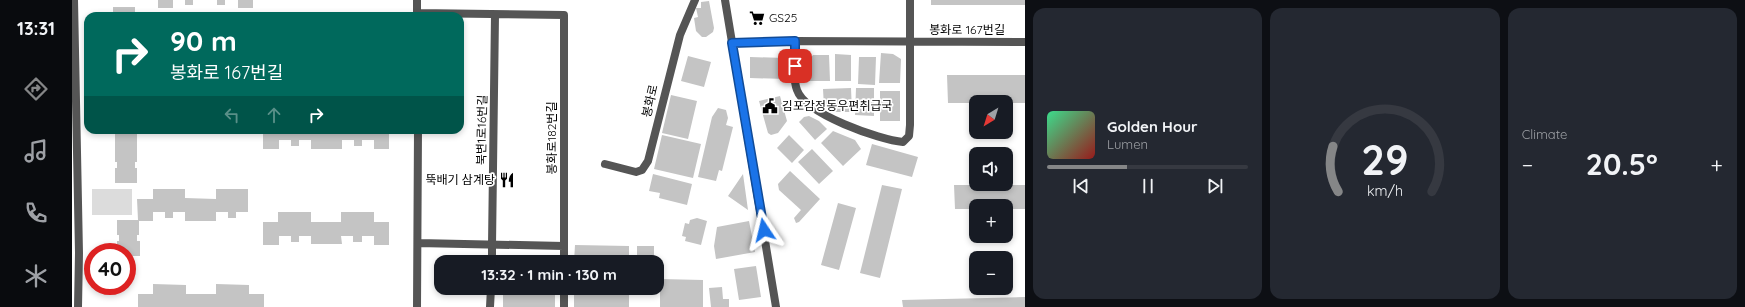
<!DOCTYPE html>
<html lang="en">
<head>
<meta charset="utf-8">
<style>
	:root { --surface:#171b24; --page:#242831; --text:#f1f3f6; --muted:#9ea1a6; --line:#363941; --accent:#858687 }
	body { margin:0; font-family:Quicksand,"Noto Sans KR",sans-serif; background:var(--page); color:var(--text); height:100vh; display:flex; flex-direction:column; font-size:15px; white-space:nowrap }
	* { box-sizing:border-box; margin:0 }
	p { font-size:13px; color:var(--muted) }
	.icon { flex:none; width:22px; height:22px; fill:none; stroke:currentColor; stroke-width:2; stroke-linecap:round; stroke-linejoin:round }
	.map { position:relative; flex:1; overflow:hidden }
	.panel { display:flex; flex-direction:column; gap:8px; padding:8px; background:#0d0f14; width:720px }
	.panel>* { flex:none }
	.banner { position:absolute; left:12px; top:12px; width:380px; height:122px; border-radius:12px; box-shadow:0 2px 6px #0003; background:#00695c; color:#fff; overflow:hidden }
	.needle { width:26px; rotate:218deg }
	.tools { position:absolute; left:897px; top:95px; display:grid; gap:8px }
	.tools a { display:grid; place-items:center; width:44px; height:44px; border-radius:8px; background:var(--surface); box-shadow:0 2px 6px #0003; font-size:20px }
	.speed { position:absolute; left:12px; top:243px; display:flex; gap:8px; font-size:20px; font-weight:700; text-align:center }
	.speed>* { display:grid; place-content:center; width:52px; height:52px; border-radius:50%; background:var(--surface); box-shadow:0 2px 6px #0003; line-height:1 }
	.speed .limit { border:6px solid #d22; background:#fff; color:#111 }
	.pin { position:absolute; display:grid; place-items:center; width:34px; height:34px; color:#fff; margin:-17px; border-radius:8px; box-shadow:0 2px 6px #0006 }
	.me { position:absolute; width:44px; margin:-22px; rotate:350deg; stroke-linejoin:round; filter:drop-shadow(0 0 3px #0008) }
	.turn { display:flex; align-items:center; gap:14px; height:84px; padding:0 20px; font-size:18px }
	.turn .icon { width:52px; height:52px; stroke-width:2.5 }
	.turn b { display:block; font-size:28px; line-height:34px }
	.lanes { display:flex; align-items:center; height:38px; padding:0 20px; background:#0003; justify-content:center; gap:20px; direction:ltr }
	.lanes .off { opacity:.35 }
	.big { font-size:30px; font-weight:800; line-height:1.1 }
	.panel .tile { flex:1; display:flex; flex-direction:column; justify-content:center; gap:6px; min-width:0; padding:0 14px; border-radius:12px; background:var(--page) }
	.panel .dial { align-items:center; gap:0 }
	.dial svg { height:104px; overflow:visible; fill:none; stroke:var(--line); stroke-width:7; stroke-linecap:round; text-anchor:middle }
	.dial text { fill:var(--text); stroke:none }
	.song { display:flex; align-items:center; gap:12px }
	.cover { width:48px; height:48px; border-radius:6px; background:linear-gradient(135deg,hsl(150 70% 55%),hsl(0 70% 35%)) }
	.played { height:4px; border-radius:2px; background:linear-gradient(90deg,var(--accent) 40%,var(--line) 40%) }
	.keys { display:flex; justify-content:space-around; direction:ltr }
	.heat { display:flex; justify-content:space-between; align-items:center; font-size:22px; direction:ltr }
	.panel .tiles { flex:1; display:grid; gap:8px; grid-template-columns:repeat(3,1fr) }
	.trip { position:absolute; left:362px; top:255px; width:230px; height:40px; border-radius:12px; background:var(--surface); box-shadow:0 2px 6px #0003; font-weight:800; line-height:40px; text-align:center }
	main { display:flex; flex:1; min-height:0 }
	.tabs { display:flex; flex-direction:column; width:72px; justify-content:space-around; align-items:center; background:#090b0e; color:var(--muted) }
	.tabs .icon { width:28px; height:28px }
	.tabs .active { color:var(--accent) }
	.tabs b { font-size:18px; color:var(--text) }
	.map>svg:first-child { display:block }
</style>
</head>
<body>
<main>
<nav class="tabs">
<b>13:31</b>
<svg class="icon active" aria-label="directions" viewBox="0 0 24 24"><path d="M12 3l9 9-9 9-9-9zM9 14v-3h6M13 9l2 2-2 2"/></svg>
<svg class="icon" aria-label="music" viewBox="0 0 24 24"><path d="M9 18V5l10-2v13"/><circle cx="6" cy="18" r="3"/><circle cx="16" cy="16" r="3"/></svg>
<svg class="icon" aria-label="phone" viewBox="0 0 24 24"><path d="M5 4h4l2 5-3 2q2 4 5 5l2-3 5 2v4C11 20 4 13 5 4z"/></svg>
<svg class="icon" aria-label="climate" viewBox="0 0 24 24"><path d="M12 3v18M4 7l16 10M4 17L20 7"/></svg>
</nav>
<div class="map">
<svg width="953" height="307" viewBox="0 0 953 307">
	<rect width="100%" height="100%" fill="#fff"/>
	<path fill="#dcdcdc" d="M20,189h40v26h-40z"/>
	<path fill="#c4c4c4" d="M86,0h15v8h-15z
		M113,0h8v5h-8z
		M145,0h8v5h-8z
		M166,0h15v8h-15z
		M859,0h94v5h-94z
		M637,1l5,27 -1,4 -7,5h-4l-6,-6 -2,-13 4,-1 -2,-9h5v-6z
		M41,7h22v9h-22z
		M809,53l12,1 8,5 -1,24h-21z
		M763,54l16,1v26h-16z
		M741,55h16l1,26h-24l-1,-17z
		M616,56l23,6 -7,25 -23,-6z
		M678,57l35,1v21l-35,-1z
		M787,57h17l-1,28 -17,-1z
		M875,75h78v28h-77z
		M779,88l1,24h-19v-6l-9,1 -1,-18z
		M784,88h18v28l-19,-1z
		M808,91h20v30h-20z
		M599,95l26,6 -9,38 -26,-6z
		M708,96l7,25 -9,12 -7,2 -3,-2 -9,-32z
		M646,108l8,2 2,8 -2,7 7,2 -11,44 -3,-1 -3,11 -18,-4 14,-60z
		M737,116l10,5 8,8 -12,11 -16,-18 5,-5z
		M45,130h17l1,3h2v29h-2v6h2v15h-22v-15h2v-6h-2v-29h2z
		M191,130h126v19h-15v-9h-12v6h-8v-6h-12v9h-31v-9h-12v6h-8v-6h-12v9h-16z
		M761,131l22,9 6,9 -18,17 -22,-23z
		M590,135l39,9 -8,34 -39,-9z
		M717,135l15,15 -12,13 -15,-15z
		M800,144l46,13 -6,20 -46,-12z
		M740,149l21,22 -14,13 -21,-22z
		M718,171l30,28 -21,23 -3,1 -2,-5 7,-8 -22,-20 -1,-6z
		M581,174l39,10 -5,21 -28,-7 1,-5 -11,-2z
		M671,174l5,36 -20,-14z
		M810,185l20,4 -22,89 -20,-5z
		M882,185h71v24h-19v-3h-30v3h-21z
		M81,189h32v9l31,1v-10h32v23h-12v6h-8v-6h-12v9h-31v-9h-12v6h-8v-6h-12v9h-14v14h-2v6h3v15h-13v-4h-10v-11h2v-6h-2v-15h21l-1,-21h16z
		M766,203l18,5 -17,62 -18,-5z
		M206,212h33v10h30v-10h33v10h15v23h-15v-9h-12v6h-9v-6h-12l1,8h-31v-8h-12v6h-8v-6h-12v9h-16v-23h15z
		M625,218l10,3 -6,24 -16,-4 1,-4 -4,-1 3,-13 4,1 1,-4z
		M677,221l6,31 -39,7 -2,-13 3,-19z
		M503,245l54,1v16h-55z
		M565,246h17v16h-17z
		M684,266l5,31 -22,3 -5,-31z
		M588,279l43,1v27h-43z
		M81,284l33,1v9h30v-10l33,1v9h15v13h-126v-13h15z
		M650,287l1,12h6v8h-18l-2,-19z
		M431,288h52v19h-52z
		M502,288h55v19h-55z
		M953,297v10h-122l-1,-7z"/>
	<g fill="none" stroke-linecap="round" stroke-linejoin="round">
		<path stroke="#555" stroke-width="8" d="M533,164l31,8 6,-2 6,-9 32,-126 15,-35
			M420,262v-17
			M418,307l1,-19"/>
		<path stroke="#555" stroke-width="8" d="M345,13l147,2v247
			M345,16v-16
			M723,41c0,14 -3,36 2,49 8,24 83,50 106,52l6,-6 1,-11v-125
			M660,43l63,-2 230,1
			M346,243l146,3
			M420,245l3,-230
			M492,288v19
			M345,307l1,-177"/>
		<path stroke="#555" stroke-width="8" d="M2,0l5,253 -1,54
			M653,0l51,307"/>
	</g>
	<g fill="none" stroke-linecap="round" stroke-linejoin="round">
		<g stroke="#114b97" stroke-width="10">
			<path id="route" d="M692,230l-32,-187 63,-2v25"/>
		</g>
		<use href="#route" stroke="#1a73e8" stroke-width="7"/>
	</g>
	<defs>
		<g id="supermarket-bare" transform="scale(1.2)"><path d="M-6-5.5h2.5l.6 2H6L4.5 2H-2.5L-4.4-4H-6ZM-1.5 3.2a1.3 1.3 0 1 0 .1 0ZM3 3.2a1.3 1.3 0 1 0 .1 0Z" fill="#000" stroke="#fff" stroke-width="2.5" paint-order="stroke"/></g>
		<g id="civic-bare" transform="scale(1.2)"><path d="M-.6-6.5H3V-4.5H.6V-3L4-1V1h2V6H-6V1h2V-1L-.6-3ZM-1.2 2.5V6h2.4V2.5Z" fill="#000" stroke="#fff" stroke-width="2.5" paint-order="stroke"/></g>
		<g id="restaurant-bare" transform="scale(1.2)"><path d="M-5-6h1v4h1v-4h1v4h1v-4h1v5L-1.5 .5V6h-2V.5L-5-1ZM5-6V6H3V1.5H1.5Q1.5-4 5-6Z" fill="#000" stroke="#fff" stroke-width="2.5" paint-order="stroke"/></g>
	</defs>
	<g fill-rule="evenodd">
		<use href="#supermarket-bare" x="685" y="18"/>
		<use href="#civic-bare" x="698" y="106"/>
		<use href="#restaurant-bare" x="435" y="180"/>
	</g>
	<g text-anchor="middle" stroke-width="3.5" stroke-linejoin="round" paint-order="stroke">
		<g font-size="12" fill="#000" stroke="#fff" text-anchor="start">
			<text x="697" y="22">GS25</text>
			<text x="710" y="110">김포감정동우편취급국</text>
			<text x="423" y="184" text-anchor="end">뚝배기 삼계탕</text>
		</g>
		<g font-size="12" fill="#000" stroke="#fff">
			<text x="895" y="34">봉화로 167번길</text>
			<text transform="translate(578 101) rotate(-77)" y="4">봉화로</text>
			<text transform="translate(410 130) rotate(-89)" y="4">북변1로16번길</text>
			<text transform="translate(480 138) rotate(-90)" y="4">봉화로182번길</text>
		</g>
	</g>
</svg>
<div class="tools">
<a><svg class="needle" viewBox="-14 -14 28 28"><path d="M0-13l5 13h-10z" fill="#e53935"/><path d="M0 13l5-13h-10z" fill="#9ea1a6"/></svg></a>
<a><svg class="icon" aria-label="sound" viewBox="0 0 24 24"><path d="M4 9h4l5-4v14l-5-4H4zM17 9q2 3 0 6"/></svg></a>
<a>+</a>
<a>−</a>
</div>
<div class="speed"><div class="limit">40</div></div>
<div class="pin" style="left:723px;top:66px;background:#d93025"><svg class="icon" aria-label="arrive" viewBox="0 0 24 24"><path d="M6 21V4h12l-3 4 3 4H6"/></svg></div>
<svg class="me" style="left:692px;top:230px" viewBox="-20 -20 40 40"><path d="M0-17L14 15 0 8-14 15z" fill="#1a73e8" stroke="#fff" stroke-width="4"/></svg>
<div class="trip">13:32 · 1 min · 130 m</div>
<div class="banner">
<div class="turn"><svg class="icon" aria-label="right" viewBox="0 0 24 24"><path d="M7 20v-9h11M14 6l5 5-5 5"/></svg><div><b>90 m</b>봉화로 167번길</div></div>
<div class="lanes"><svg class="icon off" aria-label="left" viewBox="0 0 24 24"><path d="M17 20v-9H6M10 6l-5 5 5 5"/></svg><svg class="icon off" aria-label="ahead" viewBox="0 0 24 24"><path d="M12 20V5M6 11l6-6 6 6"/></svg><svg class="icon" aria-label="right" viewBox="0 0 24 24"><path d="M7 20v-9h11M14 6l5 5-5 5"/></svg></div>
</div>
</div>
<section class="panel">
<div class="tiles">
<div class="tile">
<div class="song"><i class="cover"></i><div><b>Golden Hour</b><p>Lumen</p></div></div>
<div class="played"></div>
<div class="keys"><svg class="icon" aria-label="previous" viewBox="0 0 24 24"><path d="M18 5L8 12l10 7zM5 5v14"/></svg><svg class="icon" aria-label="pause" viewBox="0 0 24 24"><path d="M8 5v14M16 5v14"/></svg><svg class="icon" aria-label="next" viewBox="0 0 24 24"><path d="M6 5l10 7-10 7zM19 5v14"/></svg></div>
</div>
<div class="tile dial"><svg viewBox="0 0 100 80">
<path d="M14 69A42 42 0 1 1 86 69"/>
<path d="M14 69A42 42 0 0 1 10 34" stroke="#858687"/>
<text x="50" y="56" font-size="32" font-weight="700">29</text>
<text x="50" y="72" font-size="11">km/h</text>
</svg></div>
<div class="tile"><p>Climate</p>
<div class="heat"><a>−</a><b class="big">20.5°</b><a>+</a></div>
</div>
</div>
</section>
</main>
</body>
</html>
